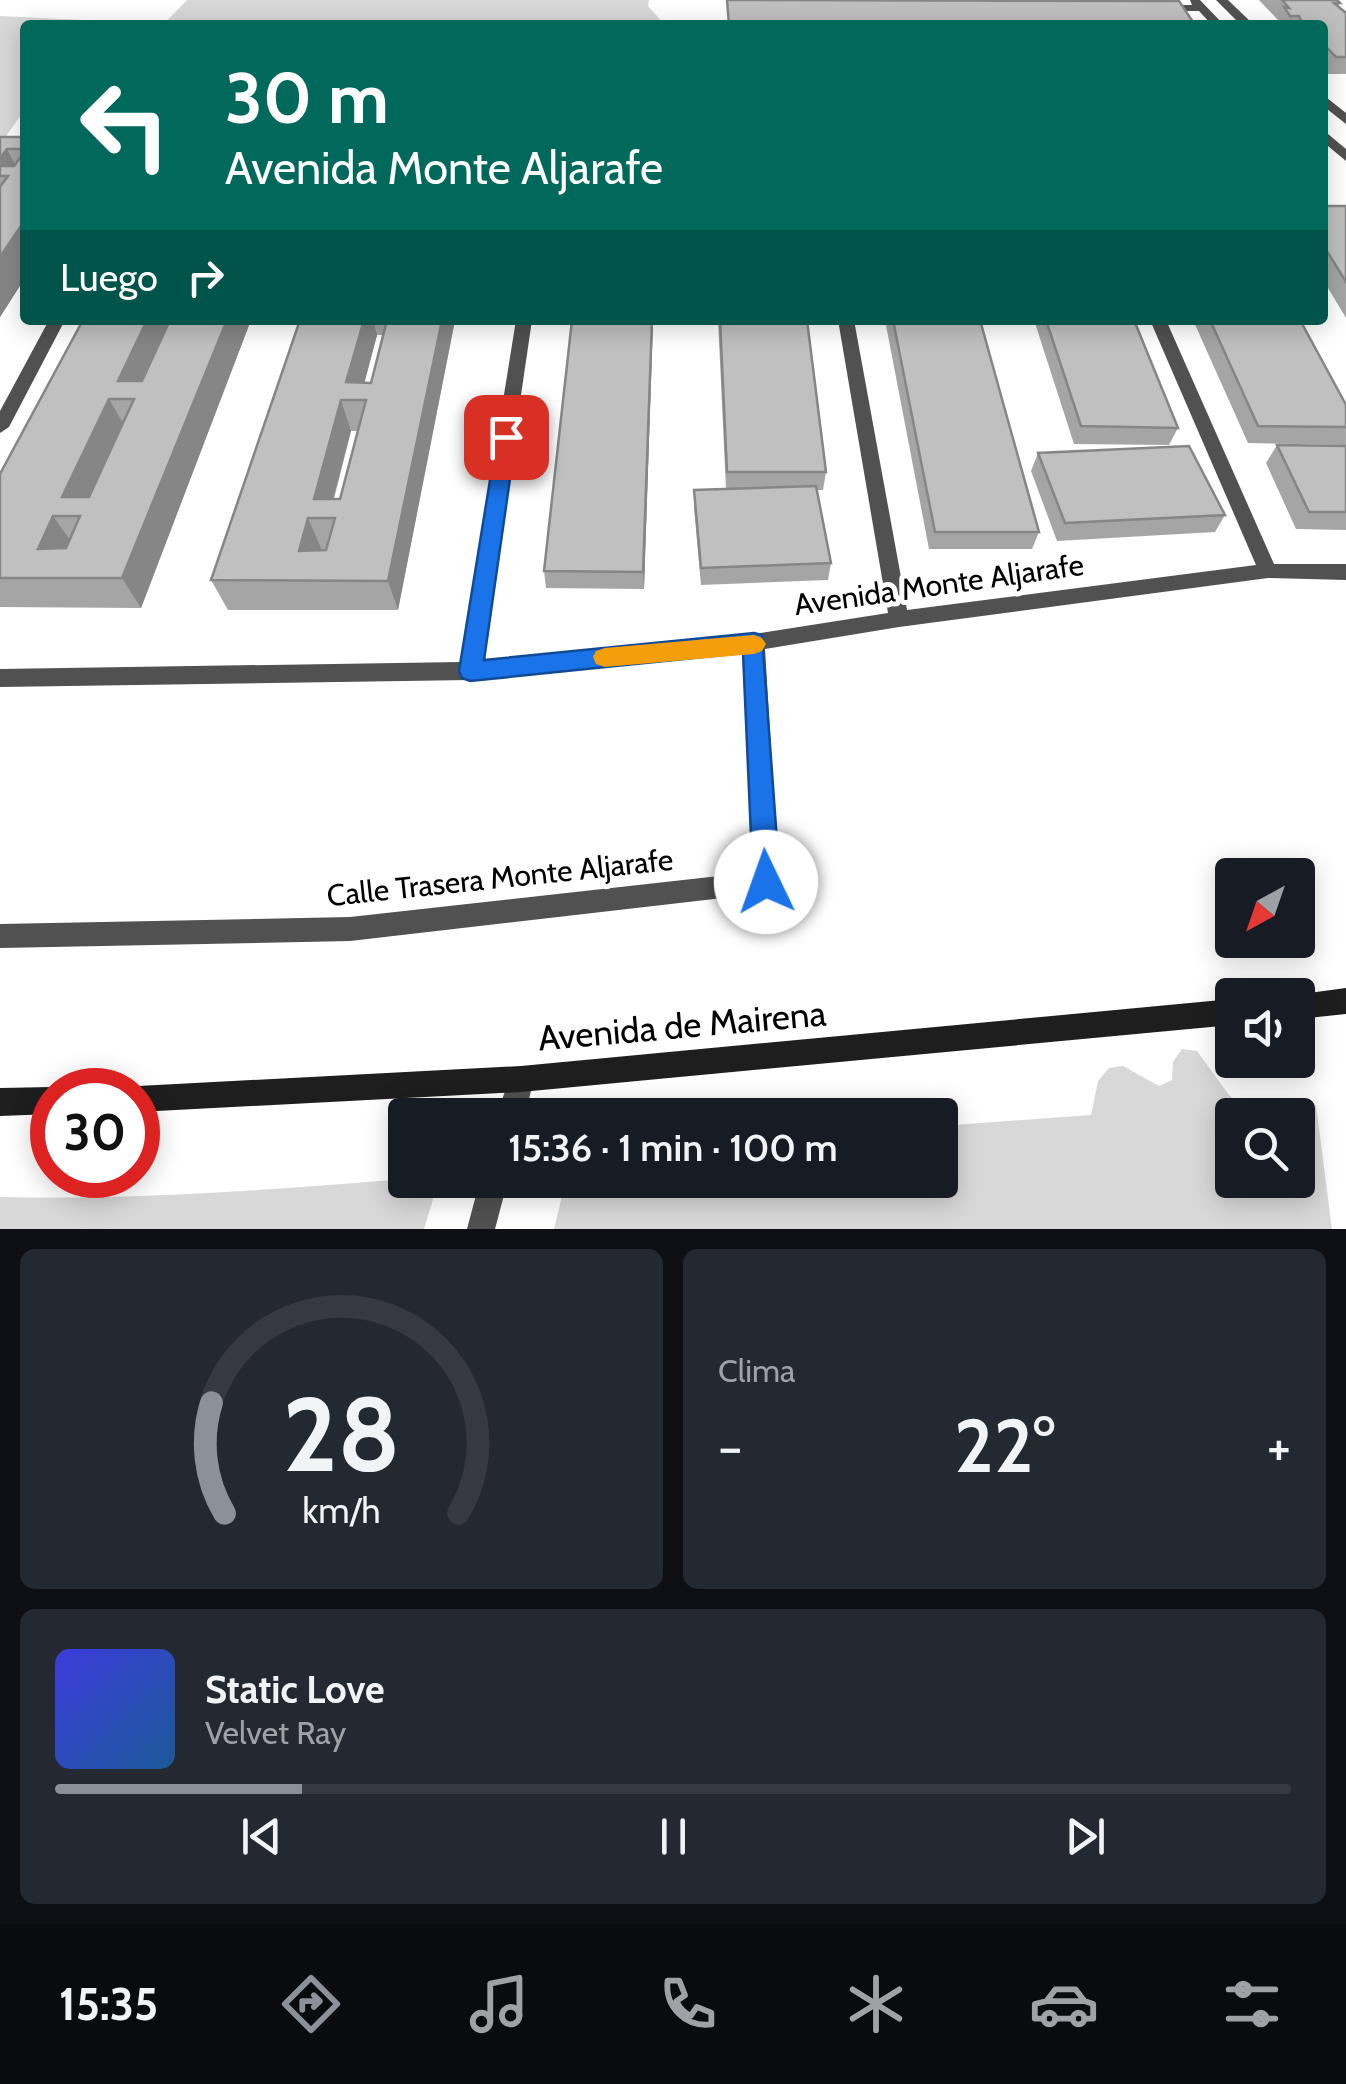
<!DOCTYPE html>
<html lang="es">
<head>
<meta charset="utf-8">
<style>
	:root { --surface:#171b24; --page:#242831; --text:#f1f3f6; --muted:#9ea1a6; --line:#363941; --accent:#8c9099 }
	body { margin:0; font-family:Cabin,sans-serif; background:var(--page); color:var(--text); height:100vh; display:flex; flex-direction:column; font-size:38px; white-space:nowrap }
	* { box-sizing:border-box; margin:0 }
	p { font-size:32px; color:var(--muted) }
	.icon { flex:none; width:55px; height:55px; fill:none; stroke:currentColor; stroke-width:2; stroke-linecap:round; stroke-linejoin:round }
	.map { position:relative; height:1229px; overflow:hidden }
	.drawer { display:flex; flex-direction:column; gap:20px; padding:20px; background:#0d0f14; flex:1 }
	.drawer>* { flex:none }
	.guide { position:absolute; left:20px; top:20px; width:1308px; height:305px; border-radius:10px; box-shadow:0 5px 25px #0003; background:#00695c; color:#fff; overflow:hidden }
	.needle { width:65px; rotate:220deg }
	.controls { position:absolute; left:1215px; top:858px; display:grid; gap:20px }
	.controls a { display:grid; place-items:center; width:100px; height:100px; border-radius:10px; background:var(--surface); box-shadow:0 5px 25px #0003; font-size:50px }
	.speed { position:absolute; left:30px; top:1068px; display:flex; gap:20px; font-size:50px; font-weight:700; text-align:center }
	.speed>* { display:grid; place-content:center; width:130px; height:130px; border-radius:50%; background:var(--surface); box-shadow:0 5px 25px #0003; line-height:1 }
	.speed .limit { border:15px solid #d22; background:#fff; color:#111 }
	.pin { position:absolute; display:grid; place-items:center; width:85px; height:85px; color:#fff; margin:-42px; border-radius:20px; box-shadow:0 5px 15px #0006 }
	.me { position:absolute; width:110px; margin:-55px; rotate:357deg; stroke-linejoin:round; filter:drop-shadow(0 0 8px #0008) }
	.turn { display:flex; align-items:center; gap:35px; height:210px; padding:0 40px; font-size:45px }
	.turn .icon { width:130px; height:130px; stroke-width:2.5 }
	.turn b { display:block; font-size:70px; line-height:85px }
	.then { display:flex; align-items:center; height:95px; padding:0 40px; background:#0003; gap:20px; font-size:38px }
	.big { font-size:75px; font-weight:600; line-height:1.1 }
	.drawer .card { flex:1; display:flex; flex-direction:column; justify-content:center; gap:15px; min-width:0; padding:0 35px; border-radius:15px; background:var(--page) }
	.drawer .dial { align-items:center; gap:0 }
	.dial svg { height:260px; overflow:visible; fill:none; stroke:var(--line); stroke-width:7; stroke-linecap:round; text-anchor:middle }
	.dial text { fill:var(--text); stroke:none }
	.song { display:flex; align-items:center; gap:30px }
	.cover { width:120px; height:120px; border-radius:15px; background:linear-gradient(135deg,hsl(240 70% 55%),hsl(210 70% 35%)) }
	.played { height:10px; border-radius:5px; background:linear-gradient(90deg,var(--accent) 20%,var(--line) 20%) }
	.keys { display:flex; justify-content:space-around; direction:ltr }
	.heat { display:flex; justify-content:space-between; align-items:center; font-size:55px; direction:ltr }
	.drawer .tiles { flex:1; display:grid; gap:20px; grid-template-columns:1fr 1fr }
	.card:last-child { grid-column:span 2 }
	.trip { position:absolute; left:388px; top:1098px; width:570px; height:100px; border-radius:10px; background:var(--surface); box-shadow:0 5px 25px #0003; font-weight:600; line-height:100px; text-align:center }
	.tabs { display:flex; height:160px; justify-content:space-around; align-items:center; background:#090b0e; color:var(--muted) }
	.tabs .icon { width:70px; height:70px }
	.tabs .current { color:var(--accent) }
	.tabs b { font-size:45px; color:var(--text) }
	.map>svg:first-child { display:block }
</style>
</head>
<body>
<div class="map">
<svg width="1346" height="1229" viewBox="0 0 1346 1229">
	<rect width="100%" height="100%" fill="#fff"/>
	<path fill="#d8d8d8" fill-rule="evenodd" d="M187,0h462l-1,6 17,19h-502z
		M0,16l102,5 -4,4h-73v84l-25,36z
		M1182,1049l15,2 32,44 15,13 72,-3 16,124h-778l8,-33 -9,-11 -14,-5h401v-54l151,-11 7,-34 11,-13 14,-2 36,20 13,-6 1,-18zM1232,1115h66v65h-66z
		M405,1179l34,1 -15,49h-424v-32c135,3 270,-7 405,-18z"/>
	<g fill="none" stroke-linecap="round" stroke-linejoin="round">
		<path fill="#515151" fill-rule="evenodd" d="M1190,0h10l24,25h-12l-13,-14h-40l-6,-3 6,-3h33z
			M1216,0h12l26,25h-13z
			M1322,94l24,19v11l-24,-19z
			M1322,129l24,20v12l-24,-20z
			M49,320h16l-56,107 -9,6v-22z
			M516,320h16l-50,341 272,-27 134,-21 -50,-293h16l53,290 349,-45 -106,-245h16l108,244h72v16l-78,-2 -369,49 -134,22 14,233 -4,8 -8,3 -417,48 -350,7v-24l350,-7 405,-45 -11,-221 -274,29 -470,7v-18l461,-7z
			M521,1066l9,4 4,9 -9,36h-28l15,-45z
			M480,1180h28l-13,49h-28z"/>
		<path fill="#1e1e1e" fill-rule="evenodd" d="M1346,988v26l-48,5v-24h-4z
			M1232,999v26l-711,67 -383,20v-22h-10l10,-4 383,-20z
			M52,1087l6,3h-6v24l-52,2v-28z"/>
	</g>
	<path fill="#a5a5a5" fill-rule="evenodd" d="M1259,0h78l3,3 -2,4 8,6v61h-18l-6,-6v-43h-45l1,-5z
		M0,137h25v141l-25,39z
		M1322,206h24v112l-24,-40z
		M83,320h168l-110,288 -141,-1v-133z
		M300,320h155l-57,290h-170l-17,-30zM377,335h6l-12,48 -7,-1zM351,431h7l-18,68h-6z
		M653,320l-9,269 -98,-1 -2,-17z
		M718,320h89l19,152 -3,18h-6l14,73 -3,17 -127,5 -7,-77v-18l32,-1z
		M885,320h95l59,212 -7,17h-103z
		M1034,320h100l44,108 -9,17 -95,-1z
		M1193,320h107l46,85v40l-98,-2z
		M1277,445l69,1v84l-50,-1 -30,-66z
		M1038,453l187,62 -10,17 -158,9 -26,-70z"/>
	<path fill="#868686" d="M7,149l16,31 -15,-4h-8v-18z
		M25,220v58l-25,39v-60z
		M147,320h17l6,13 -36,66 -16,-18z
		M227,320h24l-110,288 -19,-30z
		M364,320h9l4,15 -17,65 -14,-18z
		M442,320h13l-57,290 -10,-29z
		M652,320h1l-9,269 -1,-17z
		M109,399l18,31 -47,86 -18,-19z
		M341,400l10,31 -23,87 -14,-19z
		M53,516l21,30 -14,32 -22,-29z
		M308,518l13,30 -9,32 -13,-29z"/>
	<path fill="#c0c0c0" stroke="#868686" stroke-width="2.5" fill-rule="evenodd" d="M727,0l452,1 16,24h-466z
		M1282,0h55l3,3h-6l12,10v44h-10l-14,-14v-18h-19l-4,-9h-9l-6,-9 5,1z
		M0,137h25v12h-18l-7,9z
		M25,151v69l-25,37v-70l8,-11h-8v-10h14z
		M1322,206h24v76l-24,-39z
		M83,320h64l-29,61h24l28,-61h57l-105,258h-122v-104zM109,399h25l-45,98h-27zM53,516h27l-14,32 -28,1z
		M300,320h64l-18,62 25,1 16,-63h55l-54,261 -177,-1zM341,400h25l-26,99h-26zM308,518h27l-9,32 -27,1z
		M572,320h80l-9,252 -99,-1z
		M720,320h87l19,152h-99z
		M893,320h87l59,212h-104z
		M1046,320h88l44,108 -97,-2z
		M1210,320h90l46,85v22l-88,-1z
		M1277,445l69,1v66h-37z
		M1189,446l36,69 -160,8 -27,-70z
		M816,486l15,77 -130,5 -7,-78z"/>
	<path fill="#1a73e8" stroke="#114b97" stroke-width="2.5" d="M506,430l10,7 -32,223 270,-27 8,2 18,247 -4,9 -10,4 -9,-4 -4,-9 -10,-229 -273,28 -8,-3 -3,-7 38,-234z"/>
	<path fill="#f59e0b" d="M754,635l8,3 4,6 -4,7 -8,3 -149,13 -9,-3 -3,-7 3,-6 9,-3z"/>
	<g text-anchor="middle" stroke-width="10" stroke-linejoin="round" paint-order="stroke">
		<g font-size="30" fill="#000" stroke="#fff">
			<text transform="translate(939 585) rotate(-8)" y="10">Avenida Monte Aljarafe</text>
			<text transform="translate(500 878) rotate(-6)" y="10">Calle Trasera Monte Aljarafe</text>
		</g>
		<g font-size="35" fill="#000" stroke="#fff">
			<text transform="translate(682 1026) rotate(-5)" y="12">Avenida de Mairena</text>
		</g>
	</g>
</svg>
<div class="controls">
<a><svg class="needle" viewBox="-14 -14 28 28"><path d="M0-13l5 13h-10z" fill="#e53935"/><path d="M0 13l5-13h-10z" fill="#9ea1a6"/></svg></a>
<a><svg class="icon" aria-label="sound" viewBox="0 0 24 24"><path d="M4 9h4l5-4v14l-5-4H4zM17 9q2 3 0 6"/></svg></a>
<a><svg class="icon" aria-label="search" viewBox="0 0 24 24"><circle cx="10" cy="10" r="6"/><path d="M15 15l6 6"/></svg></a>
</div>
<div class="speed"><div class="limit">30</div></div>
<div class="pin" style="left:506px;top:437px;background:#d93025"><svg class="icon" aria-label="arrive" viewBox="0 0 24 24"><path d="M6 21V4h12l-3 4 3 4H6"/></svg></div>
<svg class="me" style="left:766px;top:882px" viewBox="-20 -20 40 40"><circle r="19" fill="#fff"/><path d="M0-13L10 11 0 6-10 11z" fill="#1a73e8"/></svg>
<div class="trip">15:36 · 1 min · 100 m</div>
<div class="guide">
<div class="turn"><svg class="icon" aria-label="left" viewBox="0 0 24 24"><path d="M17 20v-9H6M10 6l-5 5 5 5"/></svg><div><b>30 m</b>Avenida Monte Aljarafe</div></div>
<div class="then">Luego<svg class="icon" aria-label="right" viewBox="0 0 24 24"><path d="M7 20v-9h11M14 6l5 5-5 5"/></svg></div>
</div>
</div>
<section class="drawer">
<div class="tiles">
<div class="card dial"><svg viewBox="0 0 100 80">
<path d="M14 69A42 42 0 1 1 86 69"/>
<path d="M14 69A42 42 0 0 1 10 35" stroke="#8c9099"/>
<text x="50" y="56" font-size="32" font-weight="700">28</text>
<text x="50" y="72" font-size="11">km/h</text>
</svg></div>
<div class="card"><p>Clima</p>
<div class="heat"><a>−</a><b class="big">22°</b><a>+</a></div>
</div>
<div class="card">
<div class="song"><i class="cover"></i><div><b>Static Love</b><p>Velvet Ray</p></div></div>
<div class="played"></div>
<div class="keys"><svg class="icon" aria-label="previous" viewBox="0 0 24 24"><path d="M18 5L8 12l10 7zM5 5v14"/></svg><svg class="icon" aria-label="pause" viewBox="0 0 24 24"><path d="M8 5v14M16 5v14"/></svg><svg class="icon" aria-label="next" viewBox="0 0 24 24"><path d="M6 5l10 7-10 7zM19 5v14"/></svg></div>
</div>
</div>
</section>
<nav class="tabs">
<b>15:35</b>
<svg class="icon current" aria-label="directions" viewBox="0 0 24 24"><path d="M12 3l9 9-9 9-9-9zM9 14v-3h6M13 9l2 2-2 2"/></svg>
<svg class="icon" aria-label="music" viewBox="0 0 24 24"><path d="M9 18V5l10-2v13"/><circle cx="6" cy="18" r="3"/><circle cx="16" cy="16" r="3"/></svg>
<svg class="icon" aria-label="phone" viewBox="0 0 24 24"><path d="M5 4h4l2 5-3 2q2 4 5 5l2-3 5 2v4C11 20 4 13 5 4z"/></svg>
<svg class="icon" aria-label="climate" viewBox="0 0 24 24"><path d="M12 3v18M4 7l16 10M4 17L20 7"/></svg>
<svg class="icon" aria-label="car" viewBox="0 0 24 24"><path d="M5 17H2v-5l4-1 3-4h7l3 4 3 1v5h-3M9 17h6M6 11h13"/><circle cx="7" cy="17" r="2"/><circle cx="17" cy="17" r="2"/></svg>
<svg class="icon" aria-label="filters" viewBox="0 0 24 24"><path d="M4 7h16M4 17h16"/><circle cx="9" cy="7" r="2"/><circle cx="15" cy="17" r="2"/></svg>
</nav>
</body>
</html>
